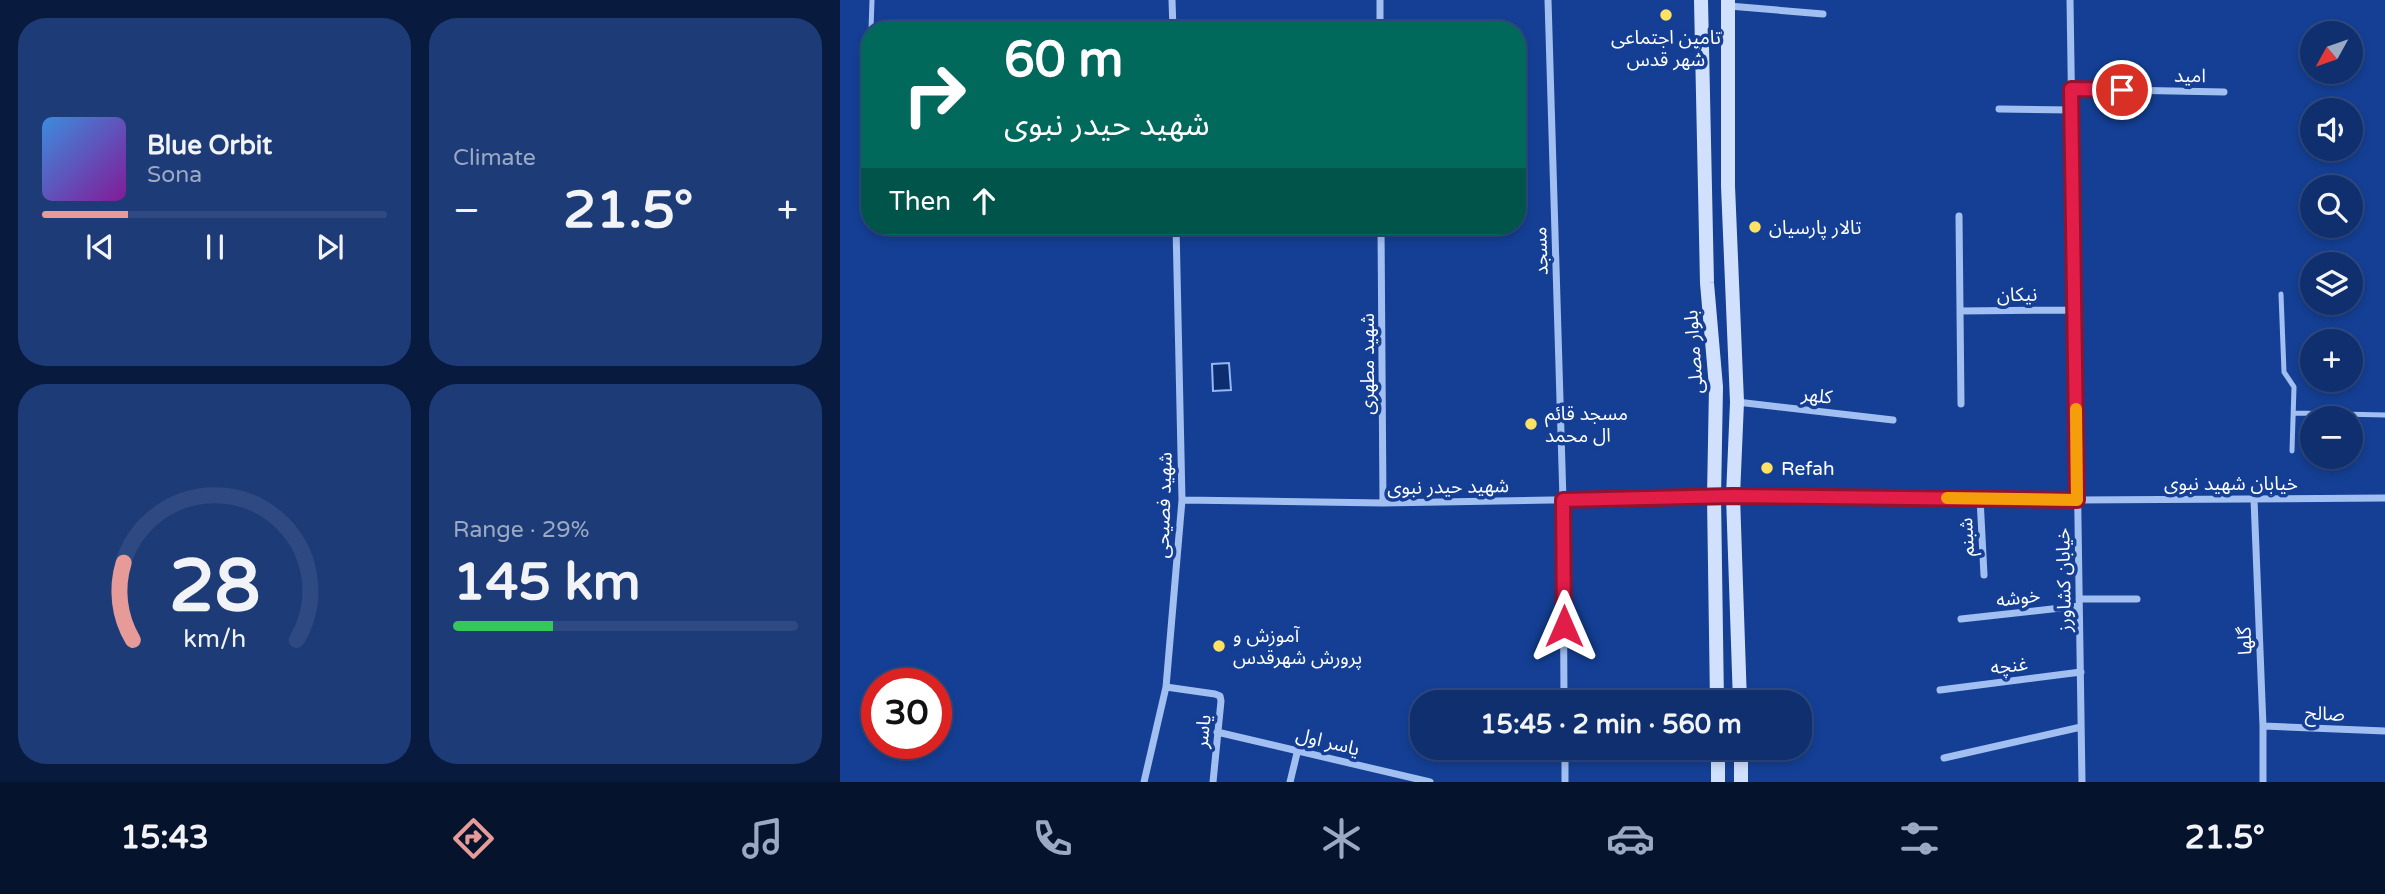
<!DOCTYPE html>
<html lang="en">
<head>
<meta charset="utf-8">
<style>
	:root { --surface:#0f2f6f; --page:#1d3b77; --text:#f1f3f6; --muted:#9ba9c3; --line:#2f4a82; --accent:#e69b98 }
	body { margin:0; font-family:"Varela Round","Noto Sans Arabic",sans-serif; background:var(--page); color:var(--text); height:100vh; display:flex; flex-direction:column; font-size:26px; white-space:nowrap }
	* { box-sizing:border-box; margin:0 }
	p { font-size:23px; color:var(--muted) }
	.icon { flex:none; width:38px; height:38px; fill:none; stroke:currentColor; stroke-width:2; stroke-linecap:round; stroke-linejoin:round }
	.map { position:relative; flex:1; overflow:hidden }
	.details { display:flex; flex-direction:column; gap:18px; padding:18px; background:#081a3d; width:840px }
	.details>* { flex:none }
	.guide { position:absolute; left:21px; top:21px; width:665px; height:214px; border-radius:28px; box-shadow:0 4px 10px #0003,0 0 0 2px var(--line); background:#00695c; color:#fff; overflow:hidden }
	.needle { width:46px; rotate:230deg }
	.buttons { position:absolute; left:1460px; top:21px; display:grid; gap:14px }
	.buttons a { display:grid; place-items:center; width:63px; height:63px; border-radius:50%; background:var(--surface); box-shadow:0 4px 10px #0003,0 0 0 2px var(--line); font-size:35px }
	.speed { position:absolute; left:21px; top:668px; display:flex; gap:14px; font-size:35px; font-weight:700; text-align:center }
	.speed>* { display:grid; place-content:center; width:91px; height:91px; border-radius:50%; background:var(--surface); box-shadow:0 4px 10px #0003,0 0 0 2px var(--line); line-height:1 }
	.speed .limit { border:10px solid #d22; background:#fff; color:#111 }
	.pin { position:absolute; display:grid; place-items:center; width:60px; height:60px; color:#fff; margin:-30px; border:4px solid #fff; border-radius:50%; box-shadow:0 2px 7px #0007 }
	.me { position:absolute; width:77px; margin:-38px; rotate:0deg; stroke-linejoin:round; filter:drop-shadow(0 0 5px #0008) }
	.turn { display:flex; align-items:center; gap:24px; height:147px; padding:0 28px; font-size:32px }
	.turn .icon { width:91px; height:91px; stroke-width:2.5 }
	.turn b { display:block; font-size:49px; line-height:60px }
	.then { display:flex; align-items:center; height:66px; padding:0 28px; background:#0003; gap:14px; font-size:26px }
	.big { font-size:52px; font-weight:700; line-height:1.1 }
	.details .tile { flex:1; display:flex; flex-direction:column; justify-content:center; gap:10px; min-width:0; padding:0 24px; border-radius:28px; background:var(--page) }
	.details .dial { align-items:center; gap:0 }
	.dial svg { height:182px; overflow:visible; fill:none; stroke:var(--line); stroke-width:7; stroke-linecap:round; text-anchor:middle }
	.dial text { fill:var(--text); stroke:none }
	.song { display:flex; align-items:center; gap:21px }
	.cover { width:84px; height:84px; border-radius:10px; background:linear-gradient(135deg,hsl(210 70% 55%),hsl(290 70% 35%)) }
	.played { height:7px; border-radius:4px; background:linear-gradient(90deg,var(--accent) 25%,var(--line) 25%) }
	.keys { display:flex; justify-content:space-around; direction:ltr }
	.heat { display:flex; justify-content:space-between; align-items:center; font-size:38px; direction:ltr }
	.charge { height:10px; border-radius:5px; background:linear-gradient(90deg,#34c759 29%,var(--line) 0) }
	.details .tiles { flex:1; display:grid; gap:18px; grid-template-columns:repeat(2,1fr) }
	.trip { position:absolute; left:570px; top:690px; width:402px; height:70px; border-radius:28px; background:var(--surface); box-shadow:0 4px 10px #0003,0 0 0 2px var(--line); font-weight:700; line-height:70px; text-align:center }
	.tabs { display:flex; height:112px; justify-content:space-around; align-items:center; background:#06132c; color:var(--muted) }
	.tabs .icon { width:49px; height:49px }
	.tabs .on { color:var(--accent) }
	.tabs b { font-size:32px; color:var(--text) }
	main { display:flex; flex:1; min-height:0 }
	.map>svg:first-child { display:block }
</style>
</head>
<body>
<main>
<section class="details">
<div class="tiles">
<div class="tile">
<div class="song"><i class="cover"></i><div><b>Blue Orbit</b><p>Sona</p></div></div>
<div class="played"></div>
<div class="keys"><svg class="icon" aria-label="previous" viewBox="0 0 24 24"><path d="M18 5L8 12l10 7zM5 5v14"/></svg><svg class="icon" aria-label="pause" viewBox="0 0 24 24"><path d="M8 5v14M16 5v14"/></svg><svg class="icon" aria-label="next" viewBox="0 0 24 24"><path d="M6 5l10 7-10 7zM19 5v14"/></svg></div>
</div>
<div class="tile"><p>Climate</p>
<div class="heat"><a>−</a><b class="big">21.5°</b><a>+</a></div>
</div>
<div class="tile dial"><svg viewBox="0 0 100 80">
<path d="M14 69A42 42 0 1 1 86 69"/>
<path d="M14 69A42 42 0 0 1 10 35" stroke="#e69b98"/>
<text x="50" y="56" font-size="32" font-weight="700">28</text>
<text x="50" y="72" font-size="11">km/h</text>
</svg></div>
<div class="tile"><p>Range · 29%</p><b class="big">145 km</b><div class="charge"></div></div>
</div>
</section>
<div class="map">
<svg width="1545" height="782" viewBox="0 0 1545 782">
	<rect width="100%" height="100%" fill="#143f94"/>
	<path fill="#0c2d70" stroke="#94b8f5" stroke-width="2" d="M389,363l2,27 -18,1 -1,-27z"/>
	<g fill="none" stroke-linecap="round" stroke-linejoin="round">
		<path stroke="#a2bff2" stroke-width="5" d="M31,30l1,-30
			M1441,294l3,78 10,15 -2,64
			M1455,413l90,2"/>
		<path stroke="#a2bff2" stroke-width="7" d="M332,0l1,30
			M540,0v30
			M708,0l15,500 1,202
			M1230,0l12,782
			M889,6l94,8
			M1231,89l153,3
			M1159,109l73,1
			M1119,216l2,188
			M541,226l2,277
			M1120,311l115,-1
			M897,402l156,18
			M893,496l344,4 308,-2
			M1140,498l4,77
			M1414,499l9,227v56
			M342,500l201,3 331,-6
			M1239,599h58
			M1121,619l118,-13
			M326,687l49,7 5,2 1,5 -8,81
			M1100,690l141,-18
			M1423,726l122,5
			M377,732l213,50
			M725,747v35
			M1104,758l137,-31
			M304,782l22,-95 16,-187 -6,-274
			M450,782l8,-33"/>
		<path stroke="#d1e0fc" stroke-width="14" d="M861,0l6,283 9,104 -2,110 3,205
			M888,0v186l9,216 -4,94 7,206
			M878,747v35
			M901,747v35"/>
	</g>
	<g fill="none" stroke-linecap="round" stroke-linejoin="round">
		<g stroke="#92132f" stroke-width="18">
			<path id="route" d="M724,626l-1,-126 170,-4 344,4 -6,-411 51,1"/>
		</g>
		<use href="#route" stroke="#e11d48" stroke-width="12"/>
		<path stroke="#f59e0b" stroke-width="12" d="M1107,498l130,2 -1,-91"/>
	</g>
	<g fill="#ffe163" stroke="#143f94" stroke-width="2.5">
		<circle cx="826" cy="15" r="7"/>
		<circle cx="915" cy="227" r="7"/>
		<circle cx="691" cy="424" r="7"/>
		<circle cx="927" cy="468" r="7"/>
		<circle cx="379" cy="646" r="7"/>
	</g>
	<g text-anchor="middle" stroke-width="7" stroke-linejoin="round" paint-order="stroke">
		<g font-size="19" fill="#fff" stroke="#143f94" text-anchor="start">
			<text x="826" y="44" text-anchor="middle">تامین اجتماعی<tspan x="826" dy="22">شهر قدس</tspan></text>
			<text x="929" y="234">تالار پارسیان</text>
			<text x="705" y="420">مسجد قائم<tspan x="705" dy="22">ال محمد</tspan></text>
			<text x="941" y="475">Refah</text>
			<text x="393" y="642">آموزش و<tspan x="393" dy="22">پرورش شهرقدس</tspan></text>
		</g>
		<g font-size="19" fill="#fff" stroke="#143f94">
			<text transform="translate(1350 75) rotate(1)" y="7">امید</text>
			<text transform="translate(700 251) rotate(-92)" y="7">مسجد</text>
			<text transform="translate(1177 294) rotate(-1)" y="7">نیکان</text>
			<text transform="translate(853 352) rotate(-94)" y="7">بلوار مصلی</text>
			<text transform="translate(527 364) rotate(-90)" y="7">شهید مطهری</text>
			<text transform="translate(977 395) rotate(7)" y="7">کلهر</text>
			<text x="1391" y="490">خیابان شهید نبوی</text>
			<text transform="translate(608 486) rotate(-1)" y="7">شهید حیدر نبوی</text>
			<text transform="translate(323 505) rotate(-88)" y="7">شهید فصیحی</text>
			<text transform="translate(1126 537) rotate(-93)" y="7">شبنم</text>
			<text transform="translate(1223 580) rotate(-91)" y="7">خیابان کشاورز</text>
			<text transform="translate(1178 597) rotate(-7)" y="7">خوشه</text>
			<text transform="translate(1404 641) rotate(-92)" y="7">گلها</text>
			<text transform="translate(1169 665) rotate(-7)" y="7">غنچه</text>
			<text transform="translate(1485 713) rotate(2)" y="7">صالح</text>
			<text transform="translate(362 731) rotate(-84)" y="7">یاسر</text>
			<text transform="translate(488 741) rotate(14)" y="7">یاسر اول</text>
		</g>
	</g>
</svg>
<div class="buttons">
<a><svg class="needle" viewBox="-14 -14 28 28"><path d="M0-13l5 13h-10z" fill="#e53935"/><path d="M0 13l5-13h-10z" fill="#9ba9c3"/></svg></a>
<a><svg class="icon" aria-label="sound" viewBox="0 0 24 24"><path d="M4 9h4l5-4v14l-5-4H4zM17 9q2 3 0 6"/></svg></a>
<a><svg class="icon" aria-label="search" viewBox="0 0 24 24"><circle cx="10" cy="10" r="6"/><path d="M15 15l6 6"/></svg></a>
<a><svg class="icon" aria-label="layers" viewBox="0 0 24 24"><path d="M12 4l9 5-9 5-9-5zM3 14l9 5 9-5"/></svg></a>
<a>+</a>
<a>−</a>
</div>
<div class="speed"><div class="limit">30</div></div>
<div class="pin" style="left:1282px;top:90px;background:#d93025"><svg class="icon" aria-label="arrive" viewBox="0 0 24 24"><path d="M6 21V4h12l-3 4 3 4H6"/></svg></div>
<svg class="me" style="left:724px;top:626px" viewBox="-20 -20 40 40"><path d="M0-17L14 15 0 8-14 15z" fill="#e11d48" stroke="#fff" stroke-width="4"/></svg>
<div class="trip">15:45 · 2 min · 560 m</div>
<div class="guide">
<div class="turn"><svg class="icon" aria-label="right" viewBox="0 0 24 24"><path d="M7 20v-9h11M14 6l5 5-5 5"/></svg><div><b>60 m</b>شهید حیدر نبوی</div></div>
<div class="then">Then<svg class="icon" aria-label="ahead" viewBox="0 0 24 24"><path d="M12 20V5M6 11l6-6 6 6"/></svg></div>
</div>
</div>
</main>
<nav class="tabs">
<b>15:43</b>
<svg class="icon on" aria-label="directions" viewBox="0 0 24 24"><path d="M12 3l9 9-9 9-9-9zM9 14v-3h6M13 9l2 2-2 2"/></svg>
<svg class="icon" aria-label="music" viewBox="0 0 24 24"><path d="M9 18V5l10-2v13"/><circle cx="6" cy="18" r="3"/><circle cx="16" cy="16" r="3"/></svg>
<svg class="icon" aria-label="phone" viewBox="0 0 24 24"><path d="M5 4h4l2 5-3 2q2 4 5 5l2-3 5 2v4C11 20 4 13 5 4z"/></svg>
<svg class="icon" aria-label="climate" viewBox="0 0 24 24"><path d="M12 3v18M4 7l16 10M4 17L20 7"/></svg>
<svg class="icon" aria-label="car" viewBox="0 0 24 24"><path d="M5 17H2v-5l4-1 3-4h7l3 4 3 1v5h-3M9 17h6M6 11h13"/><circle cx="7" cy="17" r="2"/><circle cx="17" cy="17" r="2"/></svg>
<svg class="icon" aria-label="filters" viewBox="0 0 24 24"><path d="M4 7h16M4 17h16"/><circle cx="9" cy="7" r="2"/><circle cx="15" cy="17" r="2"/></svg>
<b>21.5°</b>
</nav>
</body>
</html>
